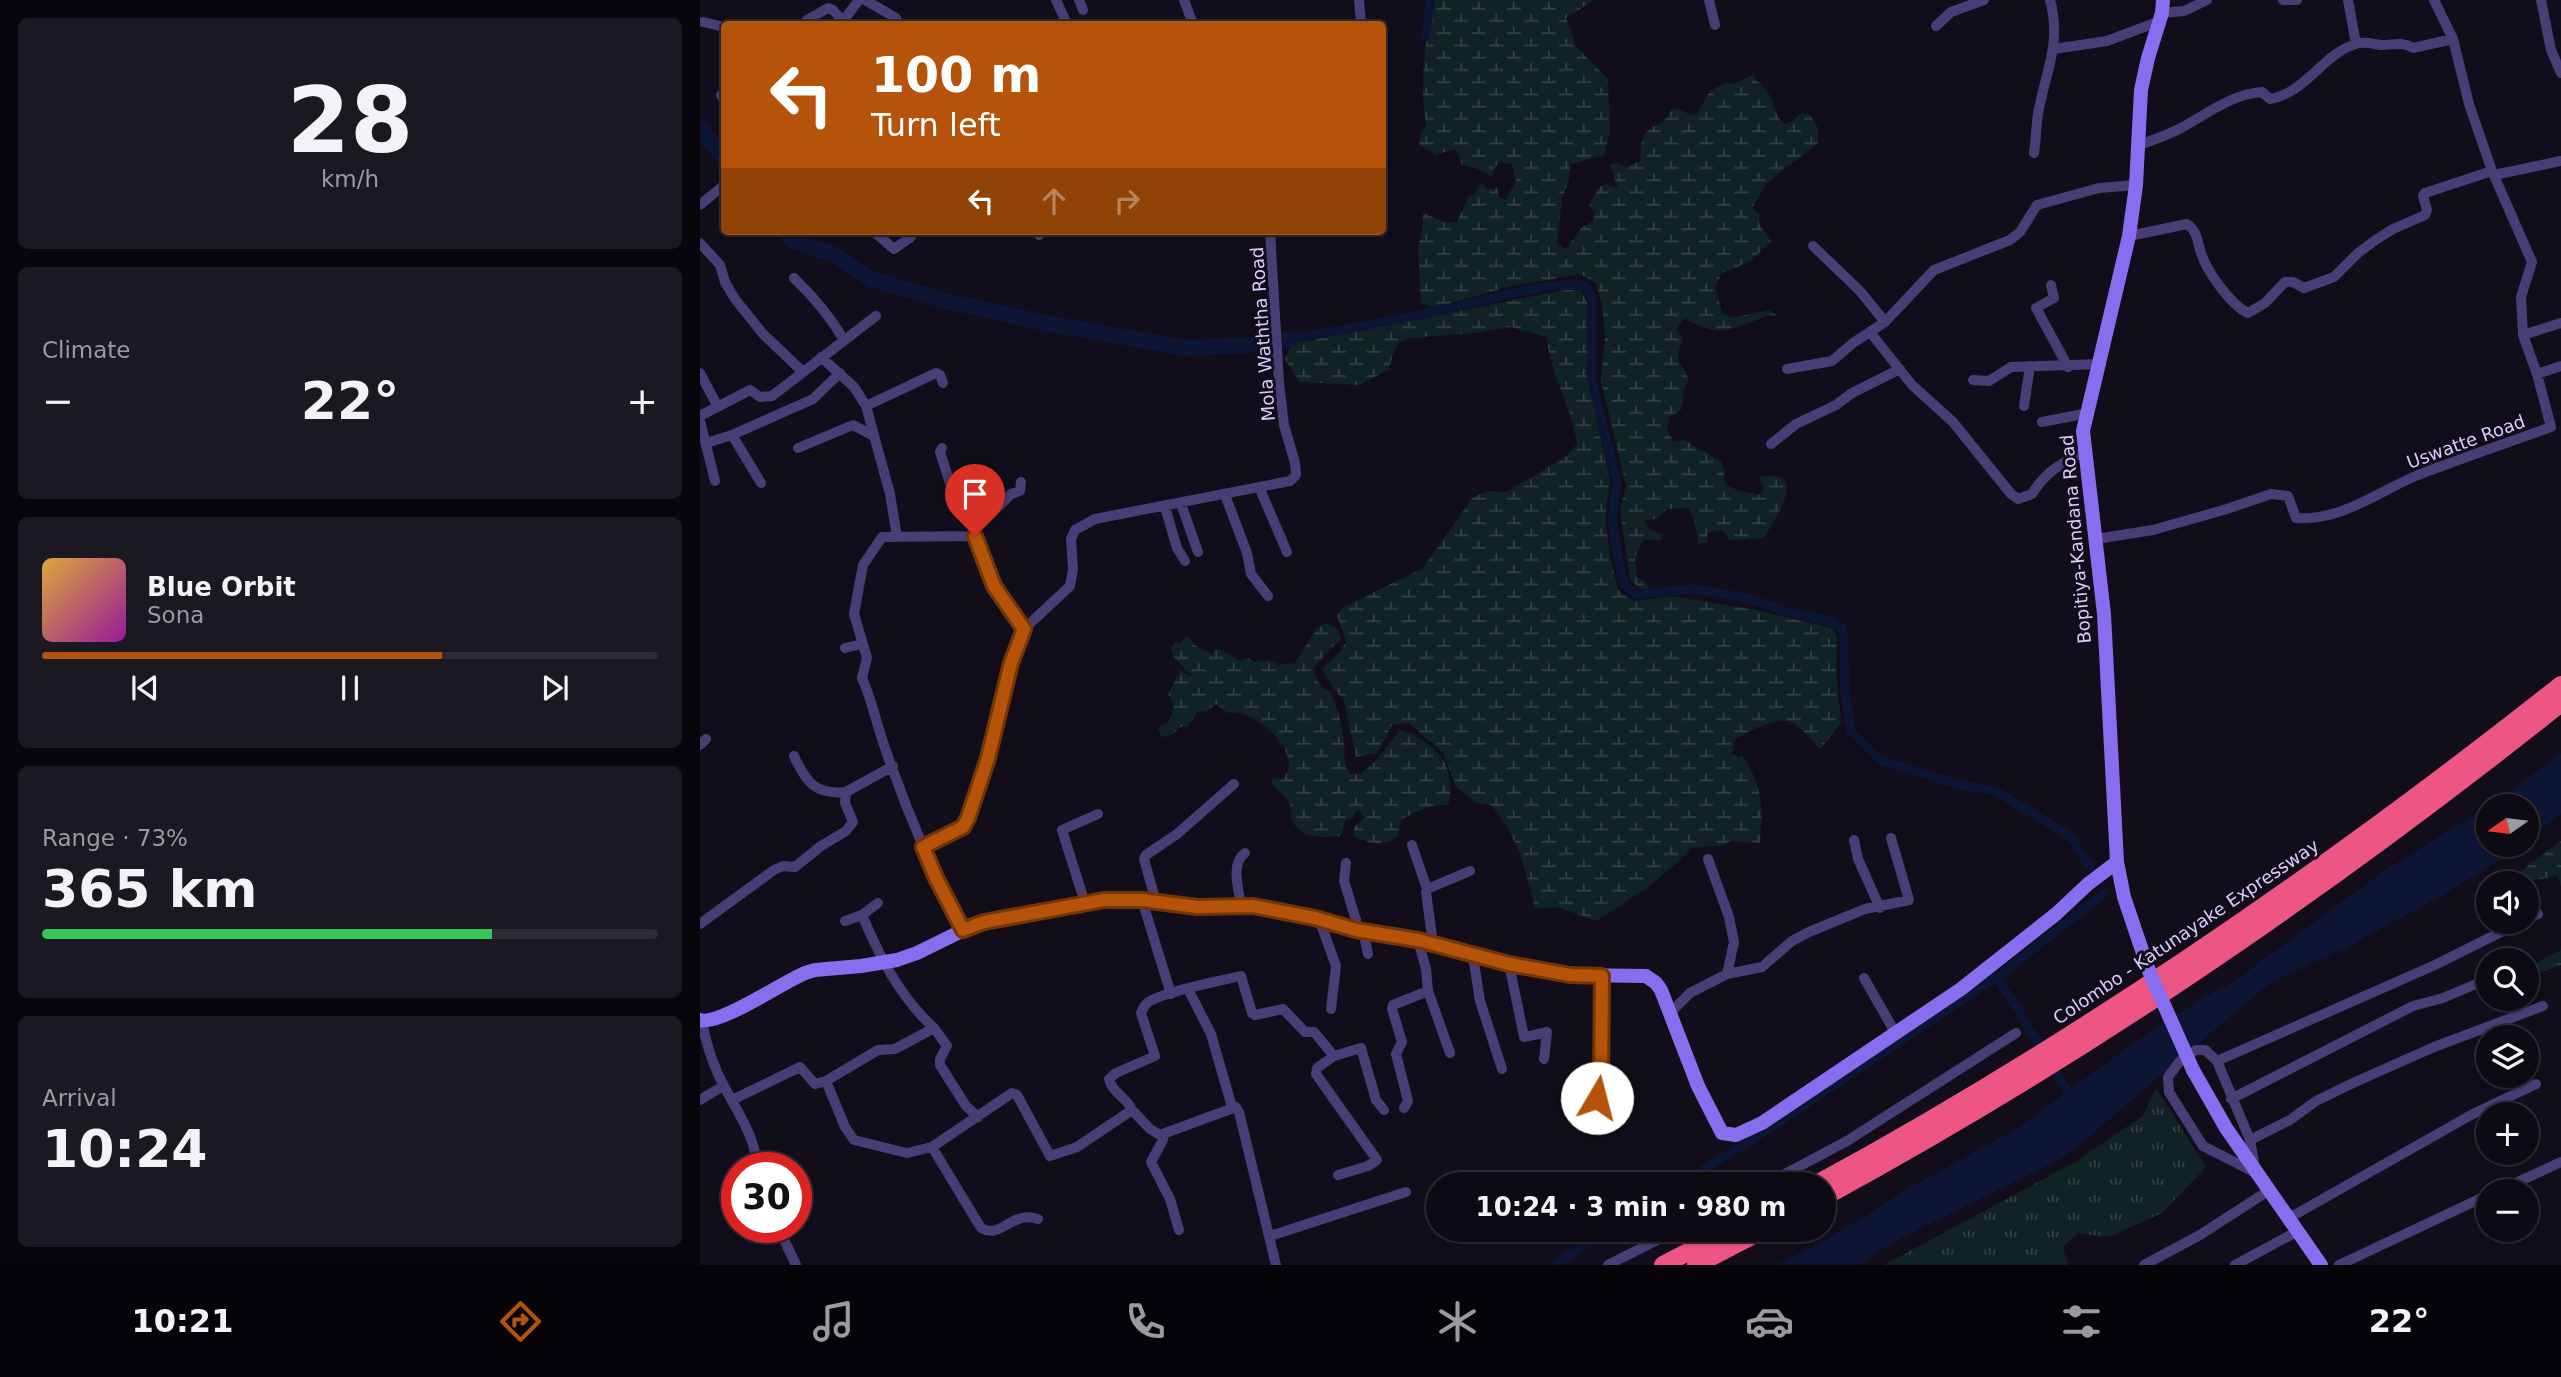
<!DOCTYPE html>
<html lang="en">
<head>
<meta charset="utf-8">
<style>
	:root { --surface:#0e0a14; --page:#1c1822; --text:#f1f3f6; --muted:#9b9aa0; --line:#2e2b34; --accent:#b45309 }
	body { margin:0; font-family:"DejaVu Sans",sans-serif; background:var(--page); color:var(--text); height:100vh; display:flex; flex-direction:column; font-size:26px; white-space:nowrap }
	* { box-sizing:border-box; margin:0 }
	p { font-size:23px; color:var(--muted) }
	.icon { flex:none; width:38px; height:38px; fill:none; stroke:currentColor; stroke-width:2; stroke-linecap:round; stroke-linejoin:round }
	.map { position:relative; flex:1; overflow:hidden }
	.sheet { display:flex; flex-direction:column; gap:18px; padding:18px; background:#08060b; width:700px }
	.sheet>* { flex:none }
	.guide { position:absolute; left:21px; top:21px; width:665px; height:214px; border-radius:7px; box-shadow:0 2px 5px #0004,0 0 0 2px var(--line); background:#b45309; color:#fff; overflow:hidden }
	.needle { width:46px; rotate:256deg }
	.controls { position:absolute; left:1776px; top:794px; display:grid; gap:14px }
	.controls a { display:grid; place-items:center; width:63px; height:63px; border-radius:50%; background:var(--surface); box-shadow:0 2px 5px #0004,0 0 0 2px var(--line); font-size:35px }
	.speed { position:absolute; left:21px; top:1152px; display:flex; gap:14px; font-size:35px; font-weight:700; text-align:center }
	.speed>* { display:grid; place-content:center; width:91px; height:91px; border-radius:50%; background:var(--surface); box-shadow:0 2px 5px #0004,0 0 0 2px var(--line); line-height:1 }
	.speed .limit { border:10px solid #d22; background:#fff; color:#111 }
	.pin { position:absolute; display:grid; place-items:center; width:60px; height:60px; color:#fff; margin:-72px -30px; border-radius:50% 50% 50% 0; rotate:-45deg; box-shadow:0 0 7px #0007 }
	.pin .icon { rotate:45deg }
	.me { position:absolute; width:77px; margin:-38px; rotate:8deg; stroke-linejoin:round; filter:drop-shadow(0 0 5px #0008) }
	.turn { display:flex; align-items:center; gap:24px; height:147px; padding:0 35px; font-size:32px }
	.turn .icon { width:91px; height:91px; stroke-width:2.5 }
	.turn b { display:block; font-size:49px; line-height:60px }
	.lanes { display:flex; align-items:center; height:66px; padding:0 35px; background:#0003; justify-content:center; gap:35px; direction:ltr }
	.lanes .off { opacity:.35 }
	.big { font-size:52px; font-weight:700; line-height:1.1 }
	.sheet .tile { flex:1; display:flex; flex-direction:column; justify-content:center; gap:10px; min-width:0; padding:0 24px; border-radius:10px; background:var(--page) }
	.sheet .dial { align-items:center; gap:0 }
	.dial b { font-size:91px; line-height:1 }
	.song { display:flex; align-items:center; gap:21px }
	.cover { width:84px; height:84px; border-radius:10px; background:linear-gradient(135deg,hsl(40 70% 55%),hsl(300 70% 35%)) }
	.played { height:7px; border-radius:4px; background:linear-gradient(90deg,var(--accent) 65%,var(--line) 65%) }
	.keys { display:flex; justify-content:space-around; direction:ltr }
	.heat { display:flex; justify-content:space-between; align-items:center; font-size:38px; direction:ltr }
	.charge { height:10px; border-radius:5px; background:linear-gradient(90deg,#34c759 73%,var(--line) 0) }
	.trip { position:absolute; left:726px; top:1172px; width:410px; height:70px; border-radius:35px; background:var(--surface); box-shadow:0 2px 5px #0004,0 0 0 2px var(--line); font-weight:700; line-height:70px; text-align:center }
	.dock { display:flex; height:112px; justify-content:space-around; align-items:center; background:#060408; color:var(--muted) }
	.dock .icon { width:49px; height:49px }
	.dock .selected { color:var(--accent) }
	.dock b { font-size:32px; color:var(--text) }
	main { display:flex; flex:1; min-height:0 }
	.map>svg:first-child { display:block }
</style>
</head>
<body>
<main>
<section class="sheet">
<div class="tile dial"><b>28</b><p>km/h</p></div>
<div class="tile"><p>Climate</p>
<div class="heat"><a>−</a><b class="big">22°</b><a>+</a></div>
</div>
<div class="tile">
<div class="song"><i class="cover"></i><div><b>Blue Orbit</b><p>Sona</p></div></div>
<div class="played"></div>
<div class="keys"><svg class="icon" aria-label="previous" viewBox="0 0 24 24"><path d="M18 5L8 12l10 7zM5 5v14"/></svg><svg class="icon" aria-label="pause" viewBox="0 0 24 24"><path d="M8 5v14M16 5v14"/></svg><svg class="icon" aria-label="next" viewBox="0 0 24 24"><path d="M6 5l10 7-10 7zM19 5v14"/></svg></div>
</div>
<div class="tile"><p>Range · 73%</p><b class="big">365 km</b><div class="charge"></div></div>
<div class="tile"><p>Arrival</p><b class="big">10:24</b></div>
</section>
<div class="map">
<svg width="1861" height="1265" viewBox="0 0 1861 1265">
	<defs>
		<pattern id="grass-tufts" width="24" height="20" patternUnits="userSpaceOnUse" patternTransform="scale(1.75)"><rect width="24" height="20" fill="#112224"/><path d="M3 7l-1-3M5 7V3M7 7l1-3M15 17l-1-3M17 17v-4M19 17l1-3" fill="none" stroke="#334145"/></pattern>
		<pattern id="wetland-marsh" width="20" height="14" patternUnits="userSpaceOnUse" patternTransform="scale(1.75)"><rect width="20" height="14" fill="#112224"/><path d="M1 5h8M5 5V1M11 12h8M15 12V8" fill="none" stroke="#334145"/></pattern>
	</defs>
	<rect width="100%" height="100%" fill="#120d1b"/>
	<path fill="url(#grass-tufts)" d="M1456,1088l50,79 -44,46 -54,24 -30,-4 -15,14 5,18h-184l191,-103 68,-46z"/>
	<path fill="url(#wetland-marsh)" d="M734,0h160l-28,18 11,30 31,31 2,52 -6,24 -34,9 -1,16 -7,18 -5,46 9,5 16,-22 10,-5 3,-9 -6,-8 10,-17 5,-4 14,4 -8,-23 9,-3 1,3 7,2 13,-6c1,-9 0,-21 6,-28 10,-11 16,-6 25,-23l8,-2 9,6 8,1 14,-24 15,-8 8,1 20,-9c4,7 11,11 15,18 7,10 7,24 16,31l9,-3 9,-8 8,2 8,13v15l-52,41 -14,24 8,6 -1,10 12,17 -21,21 -28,11 -7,14 7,25 9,6 38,-8 8,6 -8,-1c-35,13 -49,25 -84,3l-9,11 7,9c-10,27 -3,19 6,42l-5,9 -3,21 -12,7 -2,14 7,11 10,-2 38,22 3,21 11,7 23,5 5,-4 -5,-14c52,-9 17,40 5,61l-35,2 -7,-10 -15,3 1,9 -10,2 -2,-18 -7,-18 -22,1 -10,10 -13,1 5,9 11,5 2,6h-19l-8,18 2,19 12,8 -1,4 -6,1 -12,-10 -10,-70 6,-24 -25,-106 4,-43 -3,-33 -6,-21 -16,-9 -73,13 -73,21 -13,-5 -3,-55 5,-21v-14l22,9h12l12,-26 5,-1 3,-7 5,-5 6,6 9,-1 2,9 6,3 11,-18 -4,-18 -12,-2 -6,6 -2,9 -15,-8 -15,-4 -6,-16 -21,6 -16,-11 3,-13 4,-6c-7,-43 -1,-83 8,-125z
		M865,290h15l7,11v75l23,104 -5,38 5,39 8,33 16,11 37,-5 85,14 76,18 5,9 -1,35 5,51 -21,26c-8,-8 -18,-22 -29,-27 -14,-6 -45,10 -56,18l-3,14 6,4 4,-2c21,28 21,53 18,87l-29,-2 -9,4 -30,3c-27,29 -62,52 -96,73l-38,-14 -23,2c-10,-40 -16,-72 -44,-104l-14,-2 -21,-16 -13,-34 -34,-30 -17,2 -15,28 -21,4 -12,-57 -10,-11 -12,-20 17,-16 7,-11 -9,-27 5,-7 81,-40 50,-71 16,-6 17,1 61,-36 10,-12c-5,-37 -27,-69 -30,-107l-36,-10 -37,6 -64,5 -13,6 -9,26 -29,15 -60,-3 -14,-23 7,-15z
		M626,623l13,7 2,8 -28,30c3,10 6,20 17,23 7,16 12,33 14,50 2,15 -3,18 6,33h10l13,-10 27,-34c12,1 39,20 44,31 6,11 8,33 4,44 -17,0 -33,6 -47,15l-3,17c-20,10 -24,7 -44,0v-10l10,-9 -4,-7 -4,1 -4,6 -7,2 -4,16c-16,1 -37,4 -47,-12 -4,-6 -2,-15 -5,-22 -5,-9 -15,-12 -18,-22l4,-2 6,2c29,-24 -30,-75 -53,-67l-12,-9 -9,7 -10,1 -9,15h-8l-8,8 -11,2 -3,-9 11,-6c4,-12 7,-18 -1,-28l12,-24 10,6 2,-3h-4l-15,-17 -2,-8 4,-6 5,2 7,-9 8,10 18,9 1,-4 6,-1 20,12 9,-3 5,4 18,-2 6,5 13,-2 2,3 24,-38z
		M1861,841v45l-4,-10 -47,8 2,-6z
		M1861,950v15l-34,12v-10z"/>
	<path fill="#0d1534" d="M1861,753v61l-34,26v-33h-37z
		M1788,807v38h32l-20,15 -59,36 -97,53 -74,34 -204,173 -171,85 -36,24h-83l62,-32 71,-45 107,-59 115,-84 70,-46 28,-14 156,-115z"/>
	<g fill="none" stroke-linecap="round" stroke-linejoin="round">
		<path stroke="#0d1534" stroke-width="9" d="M725,36l6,-36
			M591,339c58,-10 116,-21 173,-34 32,-7 90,-25 121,-19l7,12v83l25,102 -5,35 7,46 6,21 9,9 60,-5 54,9 36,13 45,10 12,6 3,13 1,52 6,39 29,29 77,24 38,7 74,44 21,32
			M1297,977l47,75
			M1351,1064l22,36
			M980,1185l96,-61 221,-147 108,-84
			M854,1265l54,-35"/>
		<path stroke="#0d1534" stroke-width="16" d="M0,128l24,30
			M85,231l8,10 41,14 37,24 75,22 99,22 141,25 83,-4 22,-5"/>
		<path stroke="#493d75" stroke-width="10" d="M165,0l31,18 2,6
			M356,0l11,24
			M379,0l4,10
			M484,0l9,24
			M659,0l2,24
			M1009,0l6,25
			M1583,0h14
			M1648,0l8,44
			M1841,0l10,50 10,23
			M1462,13l22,-2 23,-11
			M107,20l21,-12 5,2 10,11
			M3,22l21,5
			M144,24l-1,-3 16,-21
			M1236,26l15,-14 33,-12
			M1354,49l53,-8 53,-20
			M21,95l3,5
			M1439,145c14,-5 29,-10 42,-17 26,-14 51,-34 81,-36l8,7c37,-6 53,-47 89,-56 7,-1 15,1 22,2 13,0 20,-4 32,3l40,-9
			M1334,153c2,-13 2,-26 4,-39 7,-41 24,-70 12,-114
			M1794,175l67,-14
			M0,205l24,-20
			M173,231l21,18 17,-12
			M339,235l2,-4
			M1429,236l58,-12c11,8 10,17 14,29 6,19 30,52 47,60l17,-10 20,-21h8l11,6 30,-11 24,-24 19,-14 16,-10 32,-14 2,-5 -4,-14 2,-3 67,-22
			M0,243l20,22 5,17 10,17 28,35 39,37
			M1113,246l47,45 25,31
			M94,278c20,19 36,38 50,62
			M1351,285l3,13 -18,10 32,59
			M1170,332l42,53 41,37 58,72 7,5 14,-5c13,-22 30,-31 52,-42
			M1823,335l38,-12
			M121,357l33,30 12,19 24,88 7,43
			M1087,369l45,-8 21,-18 32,-21 49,-52 76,-30 10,-8 17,-27 62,-17 37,-3
			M0,373l18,34
			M1837,374l24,-8
			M1273,380l16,1 22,-14 90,-3
			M166,406l70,-33 4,2 3,8
			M1324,406l6,-40
			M0,416l50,-26 10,7 12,-1 104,-80
			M0,421l15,60
			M1342,422l46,-9
			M32,435l29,48
			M6,443l26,-8 81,-36 27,-26
			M1071,444l25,-20 40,-19 16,-12 48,-24
			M98,448l55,-23 21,11
			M242,448l-2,4 19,59 17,18
			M321,482l-1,9 -9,3 -35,35 -1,7c13,34 24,67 49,93
			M559,487l28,65
			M525,495l22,58 4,21 17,22
			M481,504l17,48
			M465,507l12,41 8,13
			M1396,539l57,-9 74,-21 44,-15 17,2 8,22c46,3 81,-26 122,-43 44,-17 89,-32 133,-48l-14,-53 -14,-39 -2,-38 11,-35 -40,-91 -23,-67 -16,-65 -19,-39
			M145,648l17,-4
			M0,745l6,-6
			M94,756c12,26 21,39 52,36
			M1154,840l4,19 22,49
			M712,845l15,44
			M223,847l40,-20 5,-9 20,-60 23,-95 13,-34 46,-43 3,-17 -2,-30 4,-9 20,-11 195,-38 6,-6 -1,-12 -11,-38 -5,-42 -9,-152
			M1008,859l21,58 5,25 -7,32
			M646,863l-2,18 12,39v10
			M442,900l29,94
			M456,902l-12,-43 2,-4 31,-21 57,-50
			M385,903l-23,-73 36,-16
			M541,906c-2,-16 -11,-42 4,-53
			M615,919l7,8 14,39 -5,43
			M1827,919l11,-5
			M145,921l17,-6 16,-12
			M0,924l74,-54 9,-4 12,1 26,-21 25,-15 7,-9 -8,-19 1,-11 47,-26
			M263,930c-32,-61 -59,-125 -81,-191 -7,-21 -11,-41 -20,-61l5,-20 -13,-44 9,-49 19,-28 93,-1
			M663,931l5,23
			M733,944l-7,-52 1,-3 43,-18
			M773,956l7,45 22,68
			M809,964l15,73 23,-5 -3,27
			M1164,978l32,56
			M488,989l23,45 21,73
			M728,991l22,62
			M971,1012l19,-19 37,-19 35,-7 30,-26 17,-9 56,-23 44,-9 -18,-62
			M2,1021c4,23 12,47 23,67 13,25 31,50 32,79
			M234,1028l13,18 -7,13v6l26,41 12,11
			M1496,1050h9l12,11 33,79 6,33 -53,-27 -34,-54 -1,-15 12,-16z
			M634,1056l27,-8 15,52 8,10
			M1517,1061l218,-96 86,-43
			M126,1081l19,46 9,13 53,13 25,-6 80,-54 5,2 33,61 27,-9 55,-37c-5,-13 -20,-17 -23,-31l7,-6 39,-17 -14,-43c2,-5 2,-6 6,-10 14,-11 73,-22 94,-27l11,37 3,2 28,-6 22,23h9l20,24 -17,12 -1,6 61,86 -9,6 -30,9
			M1531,1099l182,-93 30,-8 45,-19
			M0,1100l23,-14
			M32,1100l68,-33 15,17 11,-3 52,-31 17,-1 39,-21c-35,-32 -54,-71 -72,-113
			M704,1108l4,-7 -12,-47 6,-12 -10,-33 1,-4 35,-14 -2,-22 -8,-29
			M432,1110l18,19 10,6 76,-28 3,5 37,153
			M892,1113l9,-30 1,-107
			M464,1134l-1,6 -12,22 19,37 9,31
			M1550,1140l40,-20 26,-19 37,-18 81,-36 109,-41
			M232,1147l49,81c20,12 30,-18 57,-9
			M1064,1185l83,-44 169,-108
			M1796,1192l65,-30
			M1589,1218l182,-103 65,-31
			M78,1227l18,38
			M570,1236l136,-44
			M908,1265l69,-35
			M1444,1265l56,-30 68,-44
			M1535,1265l63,-34
			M1639,1265l149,-70"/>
		<path stroke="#876eef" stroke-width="14" d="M1449,971l-25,-74 -7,-35 -13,-248 -21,-183 46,-195 7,-51 5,-95 7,-32 14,-45 1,-13
			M0,1020c19,6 83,-38 105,-47l10,-3 46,-4 36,-6 20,-7 59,-29 109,-21 31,-3h26l55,7 44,-1 26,2 89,22 62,10 55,16 97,19 76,1 10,7 5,7 37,96 24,47 14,2 26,-12 199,-134 95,-75 32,-30 29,-22
			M1493,1070l33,58 95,137"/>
		<path stroke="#ec5584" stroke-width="18" d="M1115,1185c263,-143 511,-314 746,-500
			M1124,1197c260,-141 505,-309 737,-494
			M963,1265l67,-35
			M996,1265l67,-35"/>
		<path stroke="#876eef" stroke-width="14" d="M1449,971l44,99"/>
	</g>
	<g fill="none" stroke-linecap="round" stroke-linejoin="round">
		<g stroke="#753606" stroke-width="18">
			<path id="route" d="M275,536l19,50 30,43 -13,34 -23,95 -20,60 -5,9 -40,20 13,31 27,52 21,-8 120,-22h38l55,7 56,-1 62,12 41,12 62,10 91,24 61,11 32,1 -1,107 -4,15"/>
		</g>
		<use href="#route" stroke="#b45309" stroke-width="12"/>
	</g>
	<g text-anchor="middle" stroke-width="6" stroke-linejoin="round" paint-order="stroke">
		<g font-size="18" fill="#d9cdfa" stroke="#120d1b">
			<text transform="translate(563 334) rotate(-94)" y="6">Mola Waththa Road</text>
			<text transform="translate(1766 442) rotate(-20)" y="6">Uswatte Road</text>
			<text transform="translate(1376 539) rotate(-95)" y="6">Bopitiya-Kandana Road</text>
			<text transform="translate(1486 932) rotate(-34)" y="6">Colombo - Katunayake Expressway</text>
		</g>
	</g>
</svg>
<div class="controls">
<a><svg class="needle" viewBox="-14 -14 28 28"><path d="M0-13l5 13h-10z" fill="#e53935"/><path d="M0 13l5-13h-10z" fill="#9b9aa0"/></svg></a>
<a><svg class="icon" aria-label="sound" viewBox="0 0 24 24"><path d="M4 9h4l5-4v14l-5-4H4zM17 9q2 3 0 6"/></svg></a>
<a><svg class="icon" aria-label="search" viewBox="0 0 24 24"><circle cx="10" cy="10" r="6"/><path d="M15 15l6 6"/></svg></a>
<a><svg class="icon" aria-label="layers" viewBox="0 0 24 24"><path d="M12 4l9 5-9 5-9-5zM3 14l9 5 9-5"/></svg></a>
<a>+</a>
<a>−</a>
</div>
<div class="speed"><div class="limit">30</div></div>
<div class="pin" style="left:275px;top:536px;background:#d93025"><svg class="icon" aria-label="arrive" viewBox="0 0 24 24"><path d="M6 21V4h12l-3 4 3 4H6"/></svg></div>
<svg class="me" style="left:897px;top:1098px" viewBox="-20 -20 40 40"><circle r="19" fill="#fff"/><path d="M0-13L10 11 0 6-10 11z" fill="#b45309"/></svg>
<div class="trip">10:24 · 3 min · 980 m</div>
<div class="guide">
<div class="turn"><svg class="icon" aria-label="left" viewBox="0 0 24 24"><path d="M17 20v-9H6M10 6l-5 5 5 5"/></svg><div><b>100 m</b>Turn left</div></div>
<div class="lanes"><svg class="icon" aria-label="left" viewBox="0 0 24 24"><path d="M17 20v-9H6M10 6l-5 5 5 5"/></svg><svg class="icon off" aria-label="ahead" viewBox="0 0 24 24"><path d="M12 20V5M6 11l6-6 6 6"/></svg><svg class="icon off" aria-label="right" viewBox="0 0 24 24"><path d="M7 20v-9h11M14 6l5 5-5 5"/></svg></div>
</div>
</div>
</main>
<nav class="dock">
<b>10:21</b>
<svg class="icon selected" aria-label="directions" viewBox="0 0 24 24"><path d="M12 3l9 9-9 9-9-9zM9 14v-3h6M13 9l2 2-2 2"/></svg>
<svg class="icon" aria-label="music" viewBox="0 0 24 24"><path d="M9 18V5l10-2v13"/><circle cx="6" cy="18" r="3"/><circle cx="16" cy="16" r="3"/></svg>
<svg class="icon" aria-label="phone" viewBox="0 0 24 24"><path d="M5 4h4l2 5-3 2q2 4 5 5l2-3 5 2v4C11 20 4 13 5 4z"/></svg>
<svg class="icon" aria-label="climate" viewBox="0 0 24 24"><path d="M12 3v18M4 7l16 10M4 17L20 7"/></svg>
<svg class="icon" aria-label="car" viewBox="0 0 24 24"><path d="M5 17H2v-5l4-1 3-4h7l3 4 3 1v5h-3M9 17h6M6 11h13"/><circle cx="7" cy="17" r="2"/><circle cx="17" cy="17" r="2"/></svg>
<svg class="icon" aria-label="filters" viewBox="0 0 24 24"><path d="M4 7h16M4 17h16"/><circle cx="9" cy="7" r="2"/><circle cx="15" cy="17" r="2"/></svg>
<b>22°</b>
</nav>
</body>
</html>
